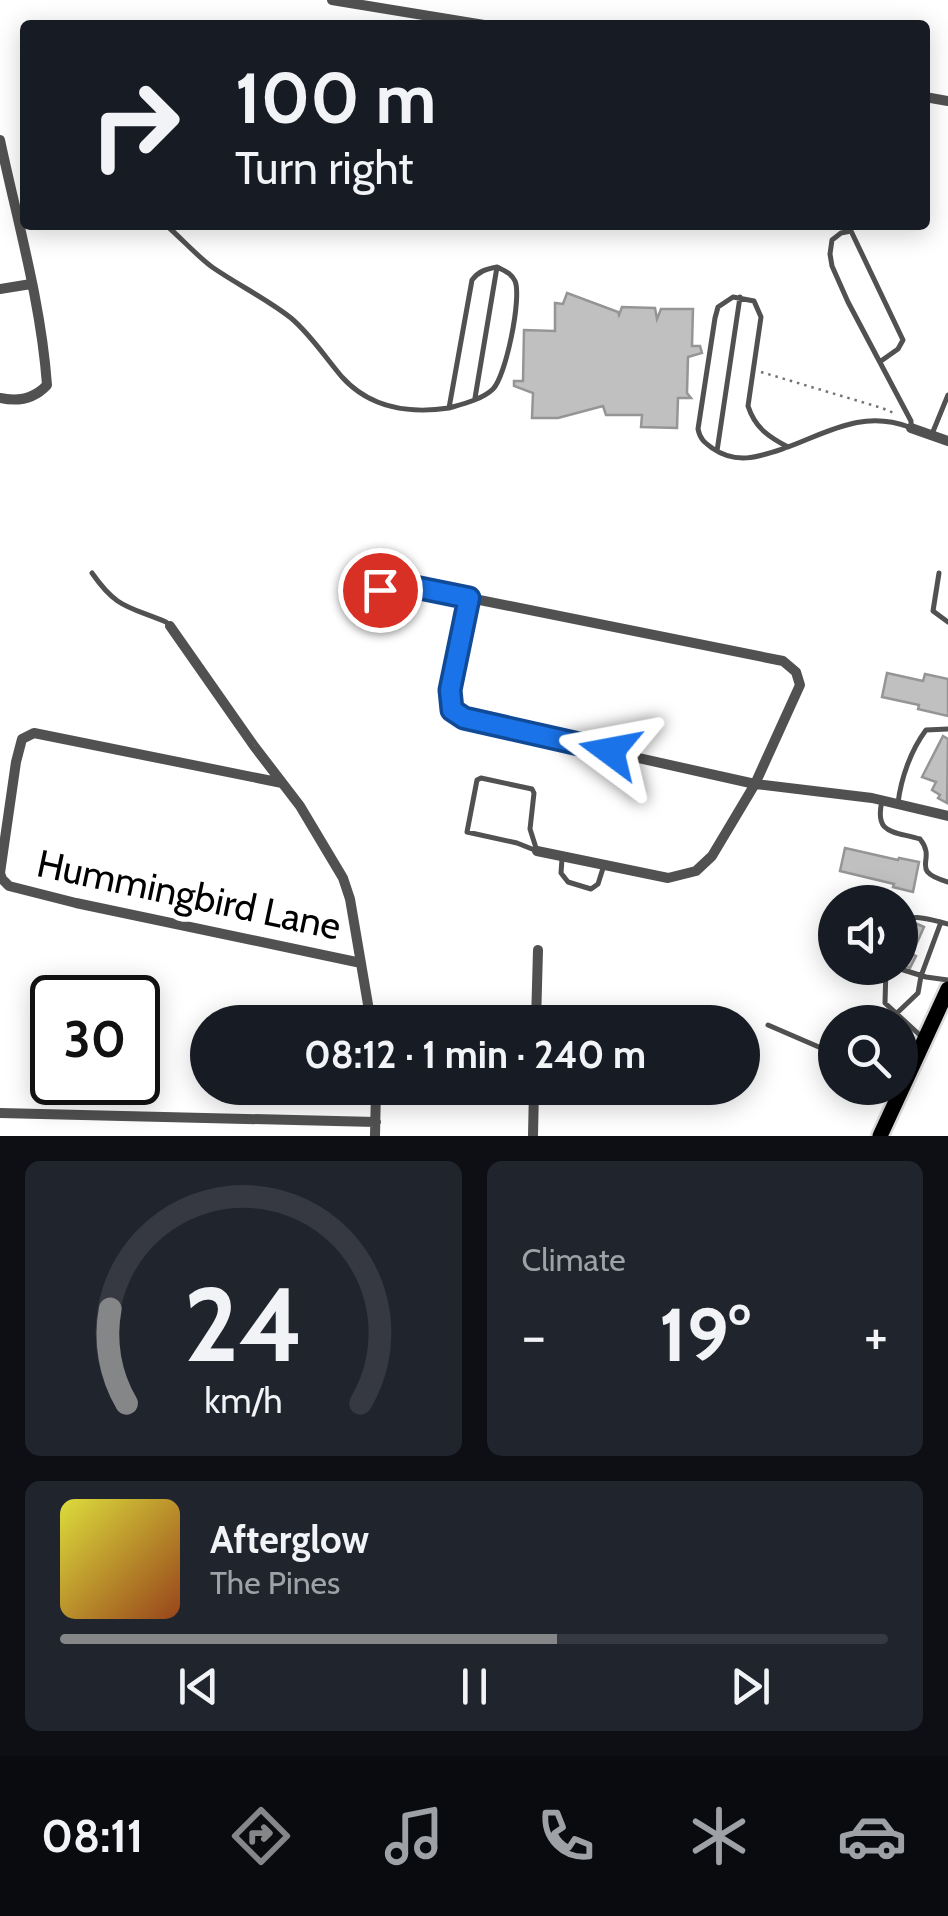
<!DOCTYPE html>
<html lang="en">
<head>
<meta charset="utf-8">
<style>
	:root { --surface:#171b24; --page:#20242c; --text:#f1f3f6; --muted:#9ea1a6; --line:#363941; --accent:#858687 }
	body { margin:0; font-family:Cabin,sans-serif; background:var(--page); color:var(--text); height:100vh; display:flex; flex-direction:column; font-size:38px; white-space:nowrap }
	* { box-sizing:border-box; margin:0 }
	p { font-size:32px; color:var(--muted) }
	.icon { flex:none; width:55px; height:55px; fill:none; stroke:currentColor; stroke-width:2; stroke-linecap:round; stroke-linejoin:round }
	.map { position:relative; height:1136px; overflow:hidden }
	.details { display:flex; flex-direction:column; gap:25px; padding:25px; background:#0d0f14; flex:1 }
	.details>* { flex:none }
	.guide { position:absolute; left:20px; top:20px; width:910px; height:210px; border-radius:10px; box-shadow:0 5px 25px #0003; background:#171b24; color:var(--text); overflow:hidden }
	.controls { position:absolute; left:818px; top:885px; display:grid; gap:20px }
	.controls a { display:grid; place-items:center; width:100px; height:100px; border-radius:50%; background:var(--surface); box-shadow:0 5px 25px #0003; font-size:50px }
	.speed { position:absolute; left:30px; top:975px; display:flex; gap:20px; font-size:50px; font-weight:700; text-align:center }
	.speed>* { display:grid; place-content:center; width:130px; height:130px; border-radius:50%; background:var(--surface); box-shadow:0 5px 25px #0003; line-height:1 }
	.speed .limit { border:5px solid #111; border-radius:15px; background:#fff; color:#111 }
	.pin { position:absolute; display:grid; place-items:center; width:85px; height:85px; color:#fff; margin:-42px; border:5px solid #fff; border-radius:50%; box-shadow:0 2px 10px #0007 }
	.me { position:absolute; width:110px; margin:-55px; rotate:283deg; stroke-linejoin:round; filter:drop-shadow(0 0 8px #0008) }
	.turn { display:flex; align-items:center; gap:35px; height:210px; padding:0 50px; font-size:45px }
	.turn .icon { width:130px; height:130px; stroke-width:2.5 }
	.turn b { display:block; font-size:70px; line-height:85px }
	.big { font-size:75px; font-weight:700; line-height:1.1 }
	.details .tile { flex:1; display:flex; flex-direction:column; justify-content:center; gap:15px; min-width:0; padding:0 35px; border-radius:15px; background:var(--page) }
	.details .dial { align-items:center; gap:0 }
	.dial svg { height:260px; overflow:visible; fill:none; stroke:var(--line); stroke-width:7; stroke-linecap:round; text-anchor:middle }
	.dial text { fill:var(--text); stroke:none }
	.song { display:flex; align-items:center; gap:30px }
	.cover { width:120px; height:120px; border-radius:15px; background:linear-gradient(135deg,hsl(60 70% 55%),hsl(20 70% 35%)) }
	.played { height:10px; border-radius:5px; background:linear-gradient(90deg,var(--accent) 60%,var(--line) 60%) }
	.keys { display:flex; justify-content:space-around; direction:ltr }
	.heat { display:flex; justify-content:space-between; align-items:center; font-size:55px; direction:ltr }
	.details .tiles { flex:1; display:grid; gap:25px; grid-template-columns:1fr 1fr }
	.tile:last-child { grid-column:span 2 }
	.trip { position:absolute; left:190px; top:1005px; width:570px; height:100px; border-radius:50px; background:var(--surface); box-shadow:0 5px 25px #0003; font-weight:700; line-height:100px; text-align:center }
	.tab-bar { display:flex; height:160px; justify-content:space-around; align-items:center; background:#090b0e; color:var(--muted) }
	.tab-bar .icon { width:70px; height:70px }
	.tab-bar .selected { color:var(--accent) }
	.tab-bar b { font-size:45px; color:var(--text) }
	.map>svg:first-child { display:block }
</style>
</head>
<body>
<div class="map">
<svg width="948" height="1136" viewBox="0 0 948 1136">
	<rect width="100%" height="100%" fill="#fff"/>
	<path fill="#c0c0c0" stroke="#959595" stroke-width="2.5" d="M567,293l51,19 1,3 3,-8 33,1 2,11 4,-10h32l-1,37h8l2,7 -14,4 -1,36 4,5h-13l-1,30 -36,-1 1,-12h-36l-3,-9 -45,12h-26l1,-25 -19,-7v-5h9l1,-51 31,1v-28l8,1z
		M887,673l36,8 2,-7 23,5v37l-30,-7 1,-4 -37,-8z
		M943,736l5,3 -1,64 -9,-5 2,-3 -8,-5 4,-8 -14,-5z
		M845,848l53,12 1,-2 20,4 -6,30 -20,-5 1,-3 -54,-13z
		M915,923l9,4 -12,27 4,2 -6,12 -10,-4v-7z"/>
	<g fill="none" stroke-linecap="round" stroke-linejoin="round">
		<g stroke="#dbdbdb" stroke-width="20">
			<path id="trunk" d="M880,1136l68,-147"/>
		</g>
		<path stroke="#737373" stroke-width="2.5" stroke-dasharray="2.5 5" stroke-linecap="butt" d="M761,372l121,36 14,6"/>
		<path stroke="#515151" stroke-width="5" d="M166,225c16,14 30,30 46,42 26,18 55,32 79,51 20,17 34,39 51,59 28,31 68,37 107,31
			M497,267c8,4 14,6 18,14 7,16 -9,95 -22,108 -10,10 -30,15 -44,19l23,-128c7,-9 14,-11 25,-13z
			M733,297l21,4 7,16 -13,89c7,22 21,31 40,41 -27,9 -50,19 -76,1 -8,-6 -12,-9 -14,-19l17,-111 3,-11z
			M881,361l17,-12 5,-9 -52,-109 -10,2 -9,7 -2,14 2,12 16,36 63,119v7
			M475,398l22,-131
			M932,434l16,-39
			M788,447c42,-16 76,-37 121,-20
			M717,451l23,-154
			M92,573c25,36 36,33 74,49l4,4
			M939,573l-6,38 15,11
			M481,778l51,11 2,4 -4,36 7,22 -20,-8 -50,-11 10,-52z
			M882,801c-8,34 12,30 38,38 18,22 -13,31 28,43
			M898,803c3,-25 13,-53 28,-73l22,-1
			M562,859l-1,14 7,9 23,7 7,-5 6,-19
			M900,922c16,-9 31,-2 48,2
			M886,968l-1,35 38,35
			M897,968l29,9 22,3
			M896,1014l22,-21 3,-17 20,-54
			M768,1025l67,29"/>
		<path stroke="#515151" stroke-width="10" d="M332,0l152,25
			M925,97l23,4
			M0,140c17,80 41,162 47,245 -13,14 -29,17 -47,13
			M0,289l31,-5
			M911,428l37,13
			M380,590l20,-6 383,77 13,11 4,13 -45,99 -43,72 -16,15 -28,7 -131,-27
			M469,598l-19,92 2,20 12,9 291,65 117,14 76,18
			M170,626l84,120 46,60 43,72 7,21 21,123
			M282,783l-248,-50 -12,6 -6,23 -16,111 2,6 7,7 67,17 285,60
			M536,1022l2,-72
			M0,1113l376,9
			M375,1136l1,-48
			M533,1136l1,-48"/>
		<use href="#trunk" stroke="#000" stroke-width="15"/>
	</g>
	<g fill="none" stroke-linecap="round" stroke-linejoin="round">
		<g stroke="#114b97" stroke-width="25">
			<path id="route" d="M380,590l20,-6 69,14 -19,92 2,20 12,8 146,33"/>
		</g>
		<use href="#route" stroke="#1a73e8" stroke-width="18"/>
	</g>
	<g text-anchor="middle" stroke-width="10" stroke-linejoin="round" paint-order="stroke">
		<g font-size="38" fill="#000" stroke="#fff">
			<text transform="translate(189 895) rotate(12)" y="13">Hummingbird Lane</text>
		</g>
	</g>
</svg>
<div class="controls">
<a><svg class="icon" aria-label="sound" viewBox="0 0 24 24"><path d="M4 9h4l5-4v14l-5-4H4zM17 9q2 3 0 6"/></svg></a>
<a><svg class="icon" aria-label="search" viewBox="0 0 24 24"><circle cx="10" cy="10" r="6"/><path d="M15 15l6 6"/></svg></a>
</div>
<div class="speed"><div class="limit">30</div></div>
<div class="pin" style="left:380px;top:590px;background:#d93025"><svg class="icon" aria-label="arrive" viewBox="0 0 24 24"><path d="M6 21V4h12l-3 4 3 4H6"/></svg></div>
<svg class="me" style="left:610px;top:751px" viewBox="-20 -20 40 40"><path d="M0-17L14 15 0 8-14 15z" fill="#1a73e8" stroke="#fff" stroke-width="4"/></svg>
<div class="trip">08:12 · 1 min · 240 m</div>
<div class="guide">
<div class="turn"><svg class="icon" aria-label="right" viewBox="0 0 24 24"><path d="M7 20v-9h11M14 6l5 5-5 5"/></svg><div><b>100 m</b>Turn right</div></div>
</div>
</div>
<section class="details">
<div class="tiles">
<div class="tile dial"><svg viewBox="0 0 100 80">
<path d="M14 69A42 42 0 1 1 86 69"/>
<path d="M14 69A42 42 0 0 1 9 40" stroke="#858687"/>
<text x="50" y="56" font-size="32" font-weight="700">24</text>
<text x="50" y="72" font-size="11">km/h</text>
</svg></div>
<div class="tile"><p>Climate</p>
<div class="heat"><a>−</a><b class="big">19°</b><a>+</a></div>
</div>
<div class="tile">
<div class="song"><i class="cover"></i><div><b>Afterglow</b><p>The Pines</p></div></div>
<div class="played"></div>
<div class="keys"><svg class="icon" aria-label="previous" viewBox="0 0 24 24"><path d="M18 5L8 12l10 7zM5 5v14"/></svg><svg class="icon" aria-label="pause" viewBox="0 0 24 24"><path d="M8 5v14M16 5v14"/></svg><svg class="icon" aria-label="next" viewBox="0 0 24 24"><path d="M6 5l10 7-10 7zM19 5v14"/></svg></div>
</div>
</div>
</section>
<nav class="tab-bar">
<b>08:11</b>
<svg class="icon selected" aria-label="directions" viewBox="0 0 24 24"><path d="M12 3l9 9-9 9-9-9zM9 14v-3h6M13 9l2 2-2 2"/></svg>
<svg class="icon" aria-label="music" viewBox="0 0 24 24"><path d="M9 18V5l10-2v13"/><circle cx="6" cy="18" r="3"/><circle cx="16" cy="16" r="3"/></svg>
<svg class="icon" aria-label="phone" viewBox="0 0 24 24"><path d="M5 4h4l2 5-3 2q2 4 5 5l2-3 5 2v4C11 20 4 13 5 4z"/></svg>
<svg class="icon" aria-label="climate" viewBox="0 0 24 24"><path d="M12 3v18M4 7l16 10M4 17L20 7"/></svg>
<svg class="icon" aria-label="car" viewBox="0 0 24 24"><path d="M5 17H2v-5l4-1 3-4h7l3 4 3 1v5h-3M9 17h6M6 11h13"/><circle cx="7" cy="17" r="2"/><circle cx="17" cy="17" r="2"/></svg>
</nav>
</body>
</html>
